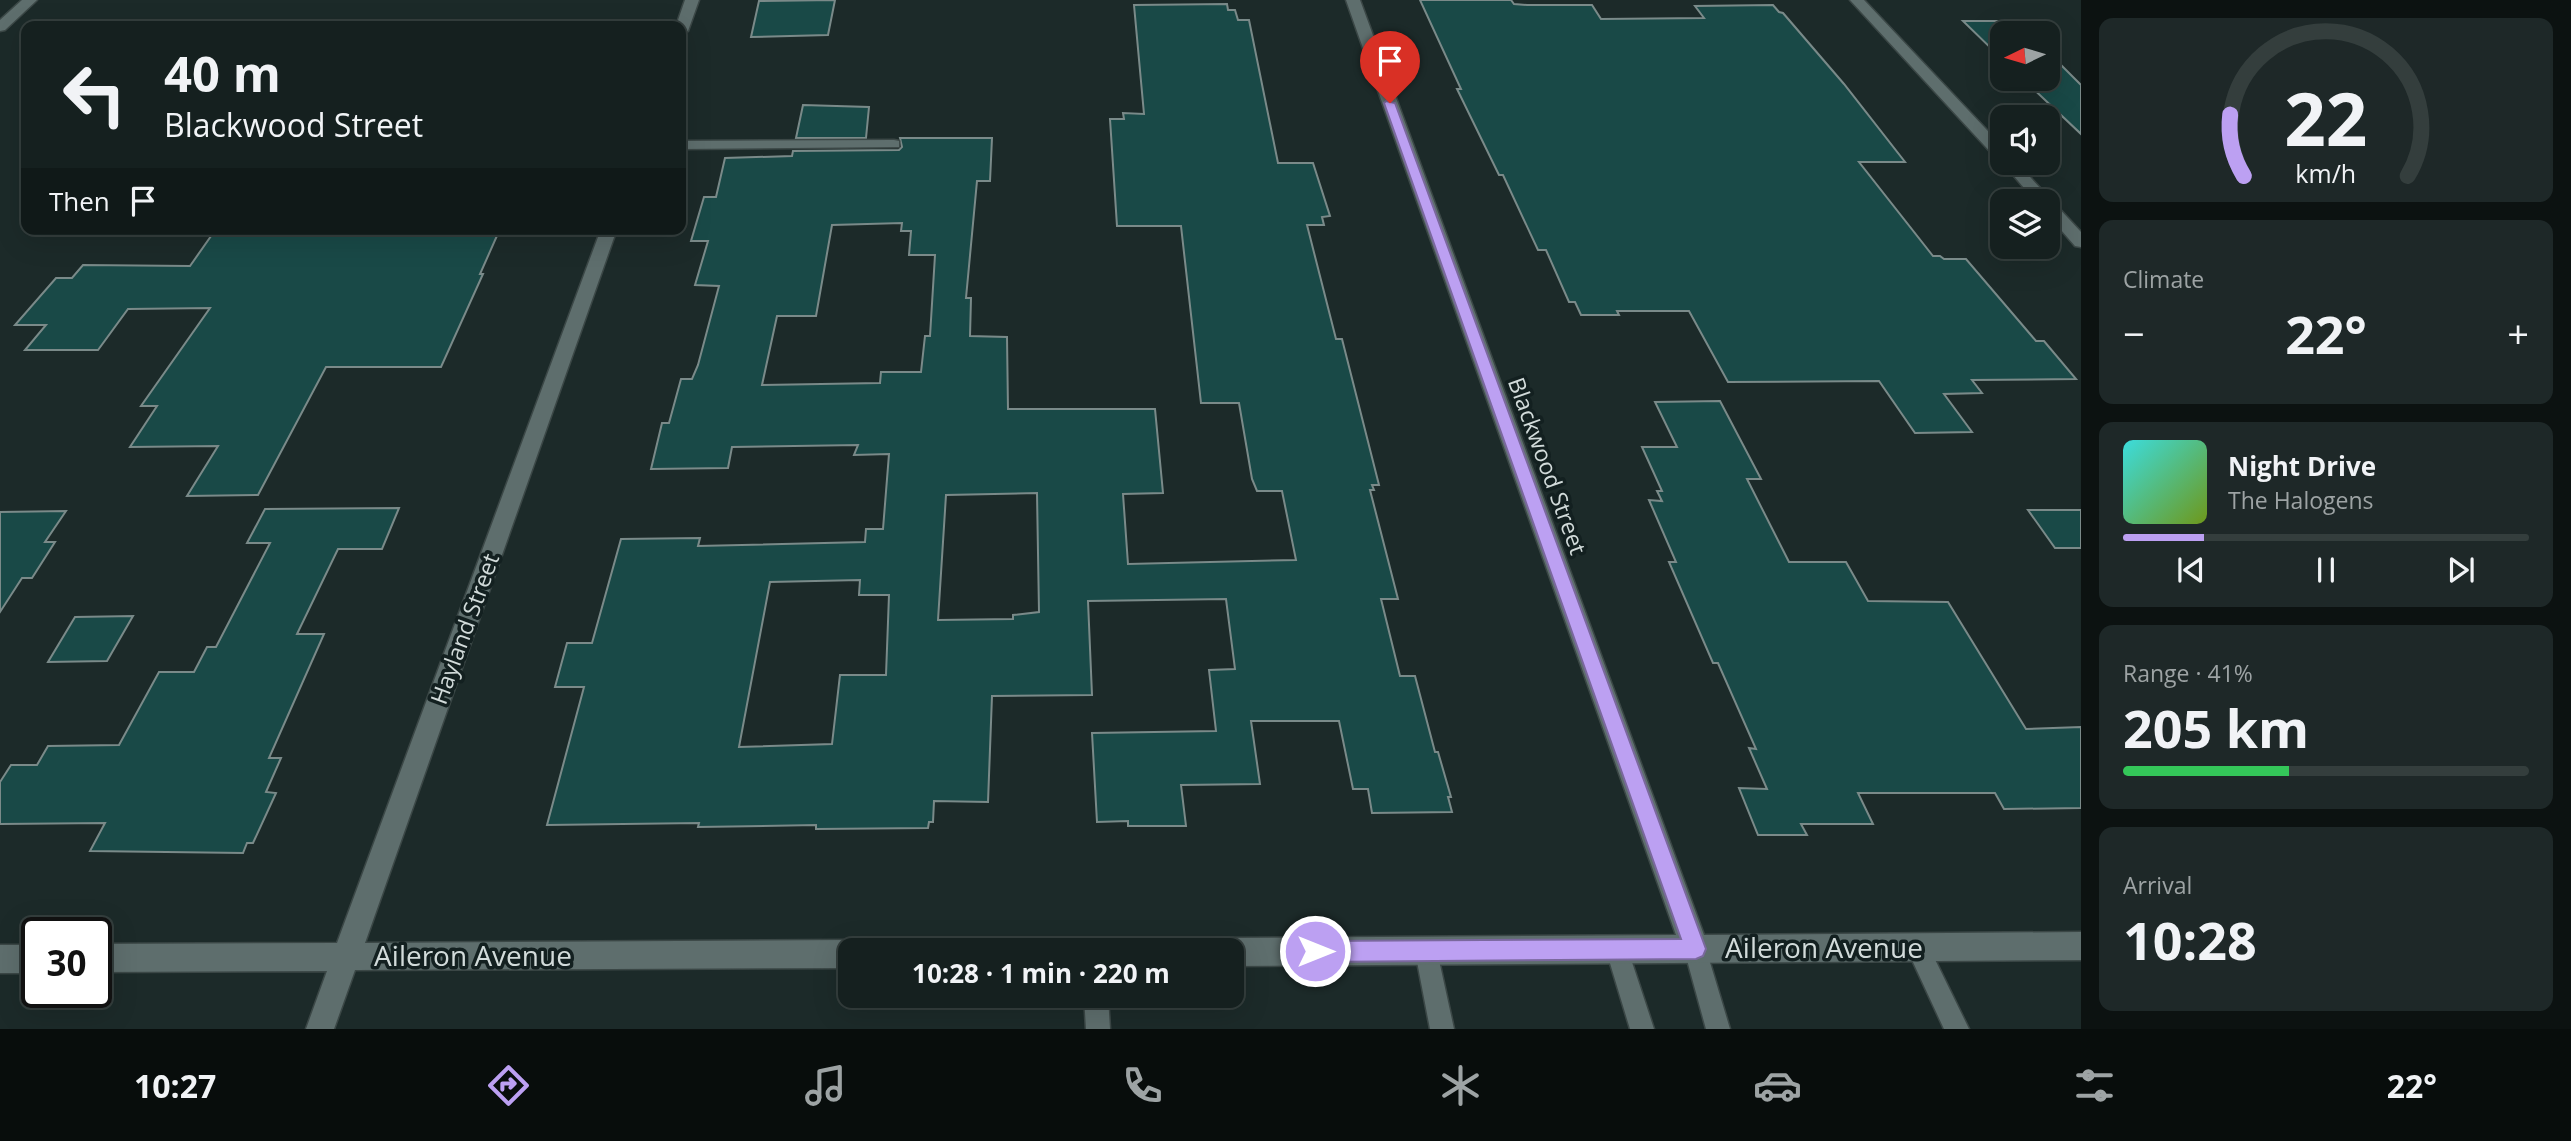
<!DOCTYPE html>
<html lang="en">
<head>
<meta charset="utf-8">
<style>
	:root { --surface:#15201f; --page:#1e2828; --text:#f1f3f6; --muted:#9da3a4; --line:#343e3d; --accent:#bca0f2 }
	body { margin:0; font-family:"Open Sans",sans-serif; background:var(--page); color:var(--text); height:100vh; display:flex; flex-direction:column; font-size:26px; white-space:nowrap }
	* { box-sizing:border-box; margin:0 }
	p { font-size:23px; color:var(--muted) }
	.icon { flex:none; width:38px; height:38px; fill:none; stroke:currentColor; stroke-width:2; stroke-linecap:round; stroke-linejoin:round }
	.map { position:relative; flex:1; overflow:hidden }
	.side { display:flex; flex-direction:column; gap:18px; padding:18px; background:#0c1211; width:490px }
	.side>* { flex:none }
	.guide { position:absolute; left:21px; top:21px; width:665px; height:214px; border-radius:14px; box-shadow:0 7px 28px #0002,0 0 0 2px var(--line); background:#15201f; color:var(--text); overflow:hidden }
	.needle { width:46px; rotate:265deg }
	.buttons { position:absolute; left:1990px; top:21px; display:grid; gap:14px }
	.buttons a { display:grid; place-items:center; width:70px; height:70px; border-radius:14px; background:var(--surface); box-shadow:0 7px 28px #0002,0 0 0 2px var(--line); font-size:35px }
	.speed { position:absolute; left:21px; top:917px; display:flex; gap:14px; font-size:35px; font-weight:700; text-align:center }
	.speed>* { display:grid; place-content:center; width:91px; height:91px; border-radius:50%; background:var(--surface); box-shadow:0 7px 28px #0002,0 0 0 2px var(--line); line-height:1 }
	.speed .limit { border:4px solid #111; border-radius:10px; background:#fff; color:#111 }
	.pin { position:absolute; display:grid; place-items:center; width:60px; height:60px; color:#fff; margin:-72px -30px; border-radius:50% 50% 50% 0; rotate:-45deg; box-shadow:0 0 7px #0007 }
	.pin .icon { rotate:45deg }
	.me { position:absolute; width:77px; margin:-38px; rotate:90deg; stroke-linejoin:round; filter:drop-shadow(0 0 5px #0008) }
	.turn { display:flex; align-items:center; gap:24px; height:147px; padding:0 28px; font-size:32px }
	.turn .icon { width:91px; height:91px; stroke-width:2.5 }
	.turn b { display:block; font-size:49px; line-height:60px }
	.then { display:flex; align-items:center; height:66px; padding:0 28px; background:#0003; gap:14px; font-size:26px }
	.big { font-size:52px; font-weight:700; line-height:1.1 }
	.side .tile { flex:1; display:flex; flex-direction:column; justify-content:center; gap:10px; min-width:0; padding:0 24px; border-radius:14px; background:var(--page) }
	.side .dial { align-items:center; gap:0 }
	.dial svg { height:182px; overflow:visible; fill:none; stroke:var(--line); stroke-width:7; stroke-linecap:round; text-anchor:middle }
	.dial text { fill:var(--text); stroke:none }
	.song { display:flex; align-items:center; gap:21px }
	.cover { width:84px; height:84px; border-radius:10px; background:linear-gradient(135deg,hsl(180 70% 55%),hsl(80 70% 35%)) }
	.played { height:7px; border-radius:4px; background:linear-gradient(90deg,var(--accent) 20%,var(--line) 20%) }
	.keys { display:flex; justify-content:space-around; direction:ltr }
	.heat { display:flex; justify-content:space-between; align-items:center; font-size:38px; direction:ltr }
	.charge { height:10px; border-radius:5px; background:linear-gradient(90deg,#34c759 41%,var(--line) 0) }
	.trip { position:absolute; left:838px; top:938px; width:406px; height:70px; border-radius:14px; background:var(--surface); box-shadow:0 7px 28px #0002,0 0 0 2px var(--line); font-weight:700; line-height:70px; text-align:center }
	.tabs { display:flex; height:112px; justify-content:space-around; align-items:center; background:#080d0c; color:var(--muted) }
	.tabs .icon { width:49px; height:49px }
	.tabs .selected { color:var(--accent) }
	.tabs b { font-size:32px; color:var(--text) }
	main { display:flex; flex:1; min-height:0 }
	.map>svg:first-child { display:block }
</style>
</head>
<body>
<main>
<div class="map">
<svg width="2081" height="1029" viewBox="0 0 2081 1029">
	<rect width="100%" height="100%" fill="#1c2a29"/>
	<path fill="#194947" stroke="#7a8a89" stroke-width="2" fill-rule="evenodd" d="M835,0l-7,35 -77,2 8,-36z
		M1420,0h91l3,4 13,1h65l9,14 103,-1 -9,-12 78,-1 6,7 4,1 61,71 61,78h-46l74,94h7l4,3h22l70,82h8l32,38 -104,1 10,13 -38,1 28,38 -57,1 -36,-52 -151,1 -39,-71h-72l2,4h-38l-6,-13h-6l-23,-52h-8l-35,-75h-4l-42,-86h4z
		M1227,4l1,6h7l3,10h11l29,143h35l17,53 -8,1 2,8h-17l29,114h6l37,146h-7l2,5h-4l28,109h-17l19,77h15l20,76h3l13,45h-3l4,15 -80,1 -4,-24h-15l-14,-68h-88l9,63 -79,1 5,41h-58v-5l-31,1 -5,-89 124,-2 -7,-61 26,-1 -9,-70 -138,2 4,94 -100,1 -4,106 -54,-1 -1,21h-4l-1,6 -112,1v-4l-118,2 1,-4 -152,2 37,-138h-29l12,-44h25l29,-104 79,-1 -2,8 167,-4 1,-13h17l6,-75 -35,1 4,-10 -126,2 -4,21 -77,1 11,-46h7l12,-44h11l6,-14 21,-79 -24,-1 13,-44h-17l13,-44h12l9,-39 67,-2 1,-5 106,-1 3,-3 -2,-9h92l-2,43h-13l-11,117h5l-1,38 37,1 1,72h147l8,84 -40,1 5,70 168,-4 -14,-69h-25l-5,-12 -13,-76h-38l-20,-177h-64l-7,-107h14l-1,-6 21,1 -10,-109zM902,223l-1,8h10l-2,24h26l-5,81h-5l-4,36h-40l-1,11 -118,2 15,-69h39l16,-91zM1037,493l2,119 -26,3v4l-75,1 8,-125zM860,580l-1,15h30l-3,80h-46l-8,69 -93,3 31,-165z
		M1963,21h53l12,12h-26v26z
		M2048,52l33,33v49l-58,-55h25z
		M803,105l66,2 -3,31h-70z
		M216,229h284l-20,45h3l-42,93h-115l-68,128 -71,1 31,-50 -88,1 27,-41h-16l69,-98 -82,1 -30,41h-73l21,-25h-31l41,-47h16l11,-13 107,1z
		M1720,401l41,78h-14l42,83h57l22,39 80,1 78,127 55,-2v81l-77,1 -9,-16h-137l15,31h-72l6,11h-49l-19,-47 28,1 -18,-41 7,1 -38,-86h-5l-44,-101h7l-27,-62 13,1 -5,-10h5l-20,-44h35l-22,-45z
		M399,508l-17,41h-44l-41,85h27l-55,124h12l-15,34 10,1 -23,50h-6l-4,10 -153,-2 15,-28 -105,1v-42l11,-17h26l11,-19 71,-1 40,-73h35l13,-25h9l54,-104h-23l18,-34z
		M2028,510h53v38h-26z
		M66,511l-21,31h10l-23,36h-10l-22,34v-100z
		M133,616l-26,45 -59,1 27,-45z"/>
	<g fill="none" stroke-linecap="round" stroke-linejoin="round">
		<g stroke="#3b4746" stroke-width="3">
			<path id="lane" d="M894,140l5,1v6l-218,2v-8z
				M1917,936l8,3 44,90h-25l-38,-82 3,-8z
				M1695,938l8,3 3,8 24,80h-24l-22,-80 3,-8z
				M1617,939l8,3 3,8 26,79h-24l-24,-79 3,-8z
				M1426,940l8,3 3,8 17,78h-24l-15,-78 3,-8z
				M1084,996h24l2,33h-24z"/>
		</g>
		<g stroke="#3b4746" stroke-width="3">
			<path id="street" d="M685,0h14l-11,31 -7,4v-9h-5z
				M1346,0h14l344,935 377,-3v28l-849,6v-16h-13l3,-8 10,-4 444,-3z
				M1850,0h14l138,146v14l-6,-2z
				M2002,162l15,1 64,69v15l-6,-1 -27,-31v-14h-13z
				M601,229h16l-252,714 485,-3 10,4 2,6h-12v18l-495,2 -21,59h-28l21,-58 -231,1v-28l241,-1z
				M0,945h37v28h-37z"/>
		</g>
		<g stroke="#3b4746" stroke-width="3">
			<path id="secondary" d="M22,0h15l-32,30 -5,1v-11z"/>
		</g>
		<use href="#lane" fill="#5e6e6d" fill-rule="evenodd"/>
		<use href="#street" fill="#5e6e6d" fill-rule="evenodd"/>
		<use href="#secondary" fill="#5e6e6d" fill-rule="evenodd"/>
	</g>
	<path fill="#bca0f2" stroke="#7a689d" stroke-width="2" d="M1386,101l9,2 311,846 -3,7 -7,3 -381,3 -7,-3 -3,-8 3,-7 7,-3 366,-2 -297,-836z"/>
	<g text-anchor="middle" stroke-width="7" stroke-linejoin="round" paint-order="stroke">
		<g font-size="23" fill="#d2dbda" stroke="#132020">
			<text transform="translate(1547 466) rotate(70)" y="8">Blackwood Street</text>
			<text transform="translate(465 629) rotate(-70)" y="8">Hayland Street</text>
		</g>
		<g font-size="28" fill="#d2dbda" stroke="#132020">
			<text x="1824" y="958">Aileron Avenue</text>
			<text x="473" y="966">Aileron Avenue</text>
		</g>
	</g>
</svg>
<div class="buttons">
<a><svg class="needle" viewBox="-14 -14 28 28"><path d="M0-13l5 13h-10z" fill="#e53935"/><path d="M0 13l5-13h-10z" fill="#9da3a4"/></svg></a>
<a><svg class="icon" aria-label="sound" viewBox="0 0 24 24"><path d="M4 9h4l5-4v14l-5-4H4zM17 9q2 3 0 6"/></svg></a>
<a><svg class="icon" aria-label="layers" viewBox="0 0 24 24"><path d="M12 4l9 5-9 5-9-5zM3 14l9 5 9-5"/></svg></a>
</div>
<div class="speed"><div class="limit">30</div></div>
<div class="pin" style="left:1390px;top:103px;background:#d93025"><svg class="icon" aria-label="arrive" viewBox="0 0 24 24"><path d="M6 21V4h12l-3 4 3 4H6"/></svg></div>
<svg class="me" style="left:1315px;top:951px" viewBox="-20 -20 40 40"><circle r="17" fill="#bca0f2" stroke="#fff" stroke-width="3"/><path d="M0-11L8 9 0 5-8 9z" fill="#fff"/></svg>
<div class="trip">10:28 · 1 min · 220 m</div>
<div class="guide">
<div class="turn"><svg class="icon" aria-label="left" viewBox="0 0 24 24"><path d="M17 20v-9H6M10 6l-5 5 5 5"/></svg><div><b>40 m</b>Blackwood Street</div></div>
<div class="then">Then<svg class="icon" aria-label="arrive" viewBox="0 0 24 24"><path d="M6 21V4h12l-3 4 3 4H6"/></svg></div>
</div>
</div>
<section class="side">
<div class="tile dial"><svg viewBox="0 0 100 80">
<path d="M14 69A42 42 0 1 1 86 69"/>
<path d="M14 69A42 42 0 0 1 8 42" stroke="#bca0f2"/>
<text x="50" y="56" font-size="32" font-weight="700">22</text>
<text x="50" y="72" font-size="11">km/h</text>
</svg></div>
<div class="tile"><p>Climate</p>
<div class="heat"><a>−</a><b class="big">22°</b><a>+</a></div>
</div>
<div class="tile">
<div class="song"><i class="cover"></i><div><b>Night Drive</b><p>The Halogens</p></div></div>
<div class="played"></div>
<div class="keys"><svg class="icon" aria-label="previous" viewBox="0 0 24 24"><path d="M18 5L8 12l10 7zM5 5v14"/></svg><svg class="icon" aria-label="pause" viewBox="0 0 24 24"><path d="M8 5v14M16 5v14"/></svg><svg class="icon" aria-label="next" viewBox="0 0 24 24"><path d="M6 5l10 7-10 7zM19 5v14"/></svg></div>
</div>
<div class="tile"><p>Range · 41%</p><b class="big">205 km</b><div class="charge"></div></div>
<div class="tile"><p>Arrival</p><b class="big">10:28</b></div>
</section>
</main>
<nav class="tabs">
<b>10:27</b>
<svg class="icon selected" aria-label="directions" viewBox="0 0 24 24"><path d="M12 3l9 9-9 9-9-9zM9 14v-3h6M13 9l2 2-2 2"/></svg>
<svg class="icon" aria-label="music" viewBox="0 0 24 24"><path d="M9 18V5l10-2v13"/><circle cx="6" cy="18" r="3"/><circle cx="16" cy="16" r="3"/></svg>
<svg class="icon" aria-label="phone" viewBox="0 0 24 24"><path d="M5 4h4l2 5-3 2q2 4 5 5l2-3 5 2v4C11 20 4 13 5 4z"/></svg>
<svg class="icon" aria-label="climate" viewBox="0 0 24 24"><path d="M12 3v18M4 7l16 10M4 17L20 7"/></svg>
<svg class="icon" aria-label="car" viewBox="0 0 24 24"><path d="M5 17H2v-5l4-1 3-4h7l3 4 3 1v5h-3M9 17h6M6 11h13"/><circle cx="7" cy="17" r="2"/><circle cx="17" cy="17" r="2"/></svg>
<svg class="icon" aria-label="filters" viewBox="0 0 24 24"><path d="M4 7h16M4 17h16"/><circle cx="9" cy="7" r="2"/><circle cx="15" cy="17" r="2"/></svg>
<b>22°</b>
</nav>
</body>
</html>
